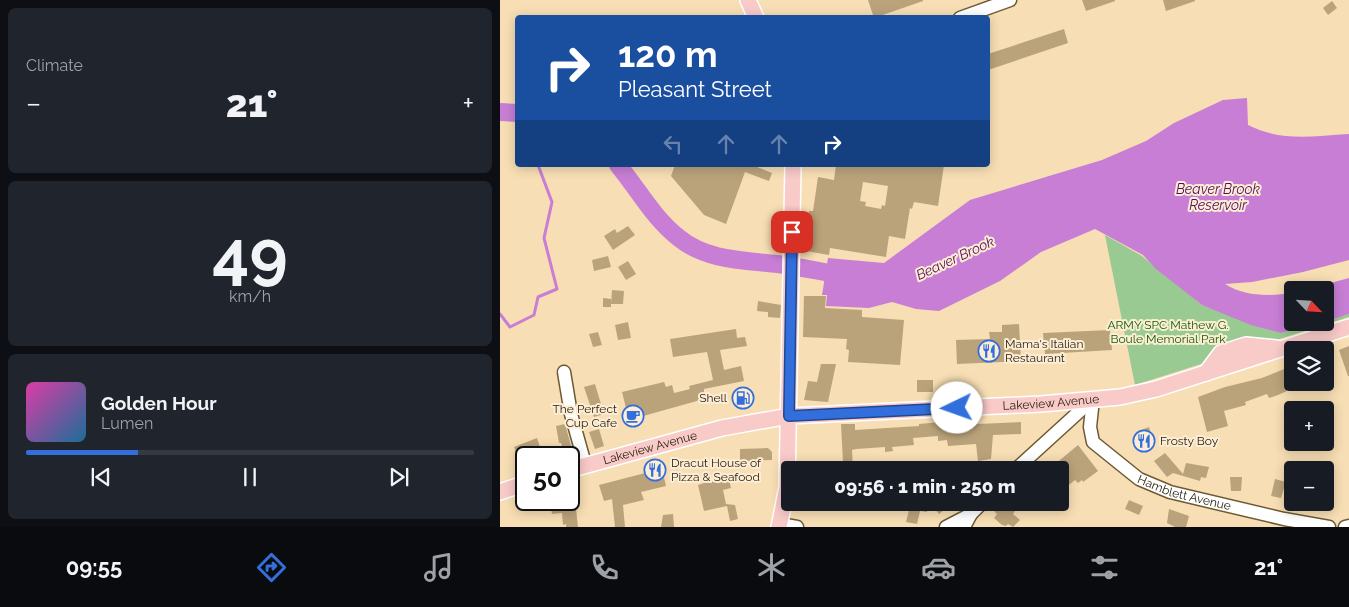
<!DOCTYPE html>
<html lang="en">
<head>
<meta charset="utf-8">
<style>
	:root { --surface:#171b24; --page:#20242c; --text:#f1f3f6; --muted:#9ea1a6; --line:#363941; --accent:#326fdd }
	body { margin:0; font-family:Raleway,sans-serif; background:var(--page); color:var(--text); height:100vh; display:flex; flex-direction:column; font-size:19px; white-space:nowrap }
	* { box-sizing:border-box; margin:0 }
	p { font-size:16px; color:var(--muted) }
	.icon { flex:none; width:28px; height:28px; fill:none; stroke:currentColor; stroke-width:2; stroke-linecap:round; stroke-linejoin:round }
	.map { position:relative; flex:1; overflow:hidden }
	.panel { display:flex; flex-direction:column; gap:8px; padding:8px; background:#0d0f14; width:500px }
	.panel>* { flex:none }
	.guide { position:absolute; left:15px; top:15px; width:475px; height:152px; border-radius:5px; box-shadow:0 2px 12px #0003; background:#1a4fa0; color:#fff; overflow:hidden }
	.needle { width:32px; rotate:115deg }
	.controls { position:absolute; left:784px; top:281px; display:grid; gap:10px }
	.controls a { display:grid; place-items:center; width:50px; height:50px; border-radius:5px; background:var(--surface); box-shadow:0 2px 12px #0003; font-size:25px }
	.speed { position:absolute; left:15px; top:446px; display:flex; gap:10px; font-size:25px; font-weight:700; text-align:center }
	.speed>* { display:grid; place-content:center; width:65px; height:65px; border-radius:50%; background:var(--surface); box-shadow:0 2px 12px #0003; line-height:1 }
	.speed .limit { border:2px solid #111; border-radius:8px; background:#fff; color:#111 }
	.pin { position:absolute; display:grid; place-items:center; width:42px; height:42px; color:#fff; margin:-21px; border-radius:10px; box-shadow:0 2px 8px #0006 }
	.me { position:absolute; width:55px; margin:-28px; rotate:267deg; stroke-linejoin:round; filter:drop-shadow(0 0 4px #0008) }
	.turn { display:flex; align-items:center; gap:18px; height:105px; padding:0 20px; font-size:22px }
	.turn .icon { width:65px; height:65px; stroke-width:2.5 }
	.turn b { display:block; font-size:35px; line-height:42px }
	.lanes { display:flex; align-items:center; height:48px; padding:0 20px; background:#0003; justify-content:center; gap:25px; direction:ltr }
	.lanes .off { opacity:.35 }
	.big { font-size:38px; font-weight:800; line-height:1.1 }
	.panel .widget { flex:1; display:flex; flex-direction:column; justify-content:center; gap:8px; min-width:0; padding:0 18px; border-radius:8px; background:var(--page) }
	.panel .dial { align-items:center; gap:0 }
	.dial b { font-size:65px; line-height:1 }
	.song { display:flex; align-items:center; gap:15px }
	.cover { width:60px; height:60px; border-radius:8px; background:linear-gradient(135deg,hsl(320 70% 55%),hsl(200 70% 35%)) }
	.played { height:5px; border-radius:2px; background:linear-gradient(90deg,var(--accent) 25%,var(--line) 25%) }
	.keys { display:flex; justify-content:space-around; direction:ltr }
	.heat { display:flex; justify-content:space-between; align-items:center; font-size:28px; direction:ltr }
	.trip { position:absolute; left:281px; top:461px; width:288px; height:50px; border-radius:5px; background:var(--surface); box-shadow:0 2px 12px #0003; font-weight:800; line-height:50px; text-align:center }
	.dock { display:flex; height:80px; justify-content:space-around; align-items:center; background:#090b0e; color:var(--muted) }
	.dock .icon { width:35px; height:35px }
	.dock .selected { color:var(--accent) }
	.dock b { font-size:22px; color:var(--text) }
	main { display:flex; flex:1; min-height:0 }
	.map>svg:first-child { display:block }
</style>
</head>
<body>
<main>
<section class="panel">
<div class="widget"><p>Climate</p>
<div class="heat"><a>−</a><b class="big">21°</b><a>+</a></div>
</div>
<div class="widget dial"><b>49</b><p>km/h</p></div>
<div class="widget">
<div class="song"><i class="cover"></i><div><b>Golden Hour</b><p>Lumen</p></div></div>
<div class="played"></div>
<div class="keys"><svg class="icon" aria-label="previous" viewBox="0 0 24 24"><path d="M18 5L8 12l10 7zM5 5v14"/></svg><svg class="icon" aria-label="pause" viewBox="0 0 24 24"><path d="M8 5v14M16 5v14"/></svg><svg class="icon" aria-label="next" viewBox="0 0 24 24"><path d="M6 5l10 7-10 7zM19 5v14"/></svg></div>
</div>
</section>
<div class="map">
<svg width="849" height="527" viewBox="0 0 849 527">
	<rect width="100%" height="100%" fill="#f7deb4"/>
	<path fill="#99ca92" d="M605,235l37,21 60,49 79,28 44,-11 24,-8v3l-214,68z"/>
	<path fill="#c77ed4" d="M747,98l1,27c34,17 64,11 101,9v126l-46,12 -51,10 -27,2c20,13 45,12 67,9v29l31,1 -42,10 -30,-8 -49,-20 -46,-36 -13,-14 -48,-26 -54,23 -41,29 -61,30 -23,-2 -24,-7 -23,6 -43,-2 1,-11h-5l6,-37 56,5 86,-63 132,-40 44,-19 28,-18 49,-23z
		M849,278v36l-24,8v-32h-21z"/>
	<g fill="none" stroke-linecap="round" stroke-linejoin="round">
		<path stroke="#c77ed4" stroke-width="3" d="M0,314l10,13 24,-12 4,-18 19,-8 -13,-51 8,-36 -14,-37"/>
		<path stroke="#c77ed4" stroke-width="18" d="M0,112l18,1
			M118,165c20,24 36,54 61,73 29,24 70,22 105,27 22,3 43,8 64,11"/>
	</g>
	<path fill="#baa37b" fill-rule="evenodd" d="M368,0h55v1l-49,17z
		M582,0h33v1l-29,10z
		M663,0h32v1l-29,10z
		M832,1l5,7 -9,7 -5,-7z
		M564,29l4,14 -80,27v-16z
		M175,165h77l20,8 -3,8 -24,-9 -19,52 -22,-9 -33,-39z
		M336,165h108l-6,41 -24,-4 -2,7 -2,-1 -5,31 -16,-3 -3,21 -56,-9 -1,7 -23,-4 4,-26 -4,-1 3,-13h4l5,-34 16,3zM363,182l25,4 -3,20 -3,-1 -1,4 -16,-3 1,-4 -6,-1z
		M128,226l7,9 -22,15 -9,-14 11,-7 2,4z
		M108,256l3,11 -17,4 -2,-11z
		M128,261l8,13 -10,6 -8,-13z
		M112,290l12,1 -1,13h-12z
		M304,296h22l-1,12 37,2v7l42,3 -4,45 -52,-3 1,-12 -3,-1 1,-10 -44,-2z
		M103,298l8,1v8h-8z
		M258,301l23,4 -1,13 -12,-1v-5l-11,-1z
		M128,322l3,16 -13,2 -3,-15z
		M519,324l2,37 -64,3 -1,-24 34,-1 -1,-7h13v-7z
		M236,329l1,9 8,-1 2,9 -27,4 4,20 17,-4 3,15 -40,8v10l-75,21 -7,-28 42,-10 2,5 6,-2 2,8 16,-4 -1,-3 24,-6 -6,-28 -34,5 -3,-18z
		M610,330l2,20 -67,4 -2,-21z
		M98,332l4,13 -9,2 -4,-13z
		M849,346v30h-1l-9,-26z
		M321,364h15l-8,38 -24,-2 4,-19 9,1z
		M789,367l7,20 -18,8 -9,3 -2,-4 -22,8 1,3 -22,6 4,15 -21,6 -9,-35 27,-10 37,-9z
		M417,380h16v12h-16z
		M95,384l9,30 -10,3 -10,-30z
		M453,421l1,4 67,-3v12l-28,1 -2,24 -13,2 -2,-17 -28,2 -1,-6 -9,1v-5l-25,2 1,7 -22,2 1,4 -8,1v-5l-29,2 -4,1 1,20h-25v-6l15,-1 -2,-39h14v6l64,-4v-2z
		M65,424l8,29 -8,3 -4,-13h-2l-3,-17z
		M649,427l5,16 -17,6 -4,-10 5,-2 -2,-5z
		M99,429l5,17 -9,3 -6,-17z
		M37,438l5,15 -23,6 -5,-12z
		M578,445l20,26 -15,11 -1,-2 -4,3 -3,-3 -15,12v-22h-12z
		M268,448l4,4v8l-32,1v-12z
		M665,453l18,21 3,-11 23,4 -3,11 -5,-1 -1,4 -27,-8 -6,4 -13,-16z
		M160,460l6,26 -25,6 3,8 -21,5 2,22h-10l-3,-28 -8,2 -5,-16 50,-13 -3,-9z
		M228,475l3,13 -8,2 3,14 9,1 3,14 -8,2 -3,-15 -23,5 -6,-26z
		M730,477h12l-1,14h-10z
		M775,479l11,3 -5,16 -10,-2z
		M75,499l3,28h-12v-3l-3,1 -1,-12 -10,1 -2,-12z
		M629,500l14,6 -4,9 -14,-6z
		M360,502h12l-1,9 -11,-2z
		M411,502h17l-1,10 -7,-1 -3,13 -11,-2z
		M430,502h23l-14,12z
		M502,502h19l-8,12 7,6 -7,7 -5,-3 -2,2 -4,-1 -8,-7 3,-4 -3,-3z
		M669,509l20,7 -3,11h-11l-8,-4z
		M173,514l1,13h-13l2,-12z"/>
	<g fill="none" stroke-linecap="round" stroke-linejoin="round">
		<g stroke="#6e5933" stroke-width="15">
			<g id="minor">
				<path d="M460,18l50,-18"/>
				<path d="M64,372l7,42 14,50"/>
				<path id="s1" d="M593,399l-3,28 3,15 46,37 31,13 114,27 45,8"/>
				<path d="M515,470l78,-71"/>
				<path d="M280,524l17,3"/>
				<path d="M446,527l25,-13"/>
				<path d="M464,527l7,-13 12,-12"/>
				<path d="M845,527l4,-1"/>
			</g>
		</g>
		<g stroke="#fff" stroke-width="18">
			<g id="major">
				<path d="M248,0l8,18"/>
				<path d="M706,373l15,-20 25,-8 30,3"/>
				<path id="s2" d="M69,470l153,-42 67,-12 252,-12 79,-7 36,-8 193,-62"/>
				<path d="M0,492l26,-9"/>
				<path d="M279,527l8,-40 6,-322"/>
			</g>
		</g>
		<use href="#minor" stroke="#fff" stroke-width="12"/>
		<use href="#major" stroke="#f8cac8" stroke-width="15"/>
	</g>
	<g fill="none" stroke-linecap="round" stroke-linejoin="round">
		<g stroke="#204890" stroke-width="12">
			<path id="route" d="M292,232l-3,184 168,-8"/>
		</g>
		<use href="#route" stroke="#326fdd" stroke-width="9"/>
	</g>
	<defs>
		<g id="restaurant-ring" transform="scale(1.125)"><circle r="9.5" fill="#fcedd4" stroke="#326fdd" stroke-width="1.5"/><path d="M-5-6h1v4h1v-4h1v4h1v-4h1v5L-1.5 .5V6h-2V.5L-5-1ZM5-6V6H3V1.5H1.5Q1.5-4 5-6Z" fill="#326fdd"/></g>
		<g id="fuel-ring" transform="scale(1.125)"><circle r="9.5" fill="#fcedd4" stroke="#326fdd" stroke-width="1.5"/><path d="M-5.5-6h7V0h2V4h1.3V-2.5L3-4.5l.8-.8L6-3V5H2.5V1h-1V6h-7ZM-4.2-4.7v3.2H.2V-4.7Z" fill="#326fdd"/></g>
		<g id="cafe-ring" transform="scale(1.125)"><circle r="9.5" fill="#fcedd4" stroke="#326fdd" stroke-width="1.5"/><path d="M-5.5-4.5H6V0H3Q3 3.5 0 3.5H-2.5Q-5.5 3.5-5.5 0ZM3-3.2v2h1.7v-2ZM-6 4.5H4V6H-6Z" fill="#326fdd"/></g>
	</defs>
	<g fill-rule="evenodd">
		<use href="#restaurant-ring" x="489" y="351"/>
		<use href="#fuel-ring" x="243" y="398"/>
		<use href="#cafe-ring" x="133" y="416"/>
		<use href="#restaurant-ring" x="644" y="441"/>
		<use href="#restaurant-ring" x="155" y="470"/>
	</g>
	<g text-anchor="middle" stroke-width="4" stroke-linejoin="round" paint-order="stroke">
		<g font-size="12" fill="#0e5d00" stroke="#fcedd4">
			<text x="668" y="329">ARMY SPC Mathew G.<tspan x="668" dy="14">Boule Memorial Park</tspan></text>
		</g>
		<g font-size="12" fill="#261d0d" stroke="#fcedd4" text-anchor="start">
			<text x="505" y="348">Mama's Italian<tspan x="505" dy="14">Restaurant</tspan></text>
			<text x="227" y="402" text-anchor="end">Shell</text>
			<text x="117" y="413" text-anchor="end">The Perfect<tspan x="117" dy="14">Cup Cafe</tspan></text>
			<text x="660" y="445">Frosty Boy</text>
			<text x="171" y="467">Dracut House of<tspan x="171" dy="14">Pizza &amp; Seafood</tspan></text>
		</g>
		<g font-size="12" fill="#261d0d" stroke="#fcedd4">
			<text dy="4" stroke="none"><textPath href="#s2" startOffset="489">Lakeview Avenue</textPath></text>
			<text dy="4" stroke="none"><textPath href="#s2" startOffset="84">Lakeview Avenue</textPath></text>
			<text dy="4" stroke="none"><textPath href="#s1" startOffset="150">Hamblett Avenue</textPath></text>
		</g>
		<g font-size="14" font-style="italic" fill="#510c5d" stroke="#fcedd4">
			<text x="718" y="194">Beaver Brook<tspan x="718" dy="16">Reservoir</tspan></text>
			<text transform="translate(455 258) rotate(-25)" y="5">Beaver Brook</text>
		</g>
	</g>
</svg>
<div class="controls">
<a><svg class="needle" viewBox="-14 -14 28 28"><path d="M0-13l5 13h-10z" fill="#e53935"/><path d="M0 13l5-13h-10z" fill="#9ea1a6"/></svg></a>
<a><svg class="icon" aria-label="layers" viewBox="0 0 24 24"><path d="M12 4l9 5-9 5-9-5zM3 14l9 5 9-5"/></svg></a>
<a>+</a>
<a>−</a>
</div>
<div class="speed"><div class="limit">50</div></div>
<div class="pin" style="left:292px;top:232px;background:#d93025"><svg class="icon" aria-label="arrive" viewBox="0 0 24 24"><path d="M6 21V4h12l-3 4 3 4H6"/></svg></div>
<svg class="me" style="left:457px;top:408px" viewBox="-20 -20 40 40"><circle r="19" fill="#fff"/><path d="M0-13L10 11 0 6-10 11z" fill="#326fdd"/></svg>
<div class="trip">09:56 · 1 min · 250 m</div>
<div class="guide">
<div class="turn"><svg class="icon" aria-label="right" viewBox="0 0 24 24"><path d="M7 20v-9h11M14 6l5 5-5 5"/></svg><div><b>120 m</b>Pleasant Street</div></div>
<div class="lanes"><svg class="icon off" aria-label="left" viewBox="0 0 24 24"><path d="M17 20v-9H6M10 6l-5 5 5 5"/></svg><svg class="icon off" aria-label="ahead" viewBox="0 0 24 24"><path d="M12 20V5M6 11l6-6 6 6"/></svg><svg class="icon off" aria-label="ahead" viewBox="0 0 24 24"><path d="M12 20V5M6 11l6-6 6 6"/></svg><svg class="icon" aria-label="right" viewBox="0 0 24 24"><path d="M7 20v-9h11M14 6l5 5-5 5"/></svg></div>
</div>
</div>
</main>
<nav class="dock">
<b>09:55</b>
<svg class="icon selected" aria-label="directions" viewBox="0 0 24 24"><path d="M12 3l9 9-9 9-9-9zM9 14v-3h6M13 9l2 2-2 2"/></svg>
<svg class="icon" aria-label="music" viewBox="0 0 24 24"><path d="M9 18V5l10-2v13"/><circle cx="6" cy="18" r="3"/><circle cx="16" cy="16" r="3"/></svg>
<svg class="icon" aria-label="phone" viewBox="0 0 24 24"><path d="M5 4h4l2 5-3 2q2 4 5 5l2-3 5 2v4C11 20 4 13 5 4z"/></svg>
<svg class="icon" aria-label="climate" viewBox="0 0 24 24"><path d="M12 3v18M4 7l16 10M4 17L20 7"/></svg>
<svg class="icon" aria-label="car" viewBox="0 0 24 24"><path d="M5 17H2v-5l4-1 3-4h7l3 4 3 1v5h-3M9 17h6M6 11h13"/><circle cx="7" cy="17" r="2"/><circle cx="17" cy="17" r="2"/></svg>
<svg class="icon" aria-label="filters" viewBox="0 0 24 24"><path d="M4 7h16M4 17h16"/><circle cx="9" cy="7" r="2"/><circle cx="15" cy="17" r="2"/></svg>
<b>21°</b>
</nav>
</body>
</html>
